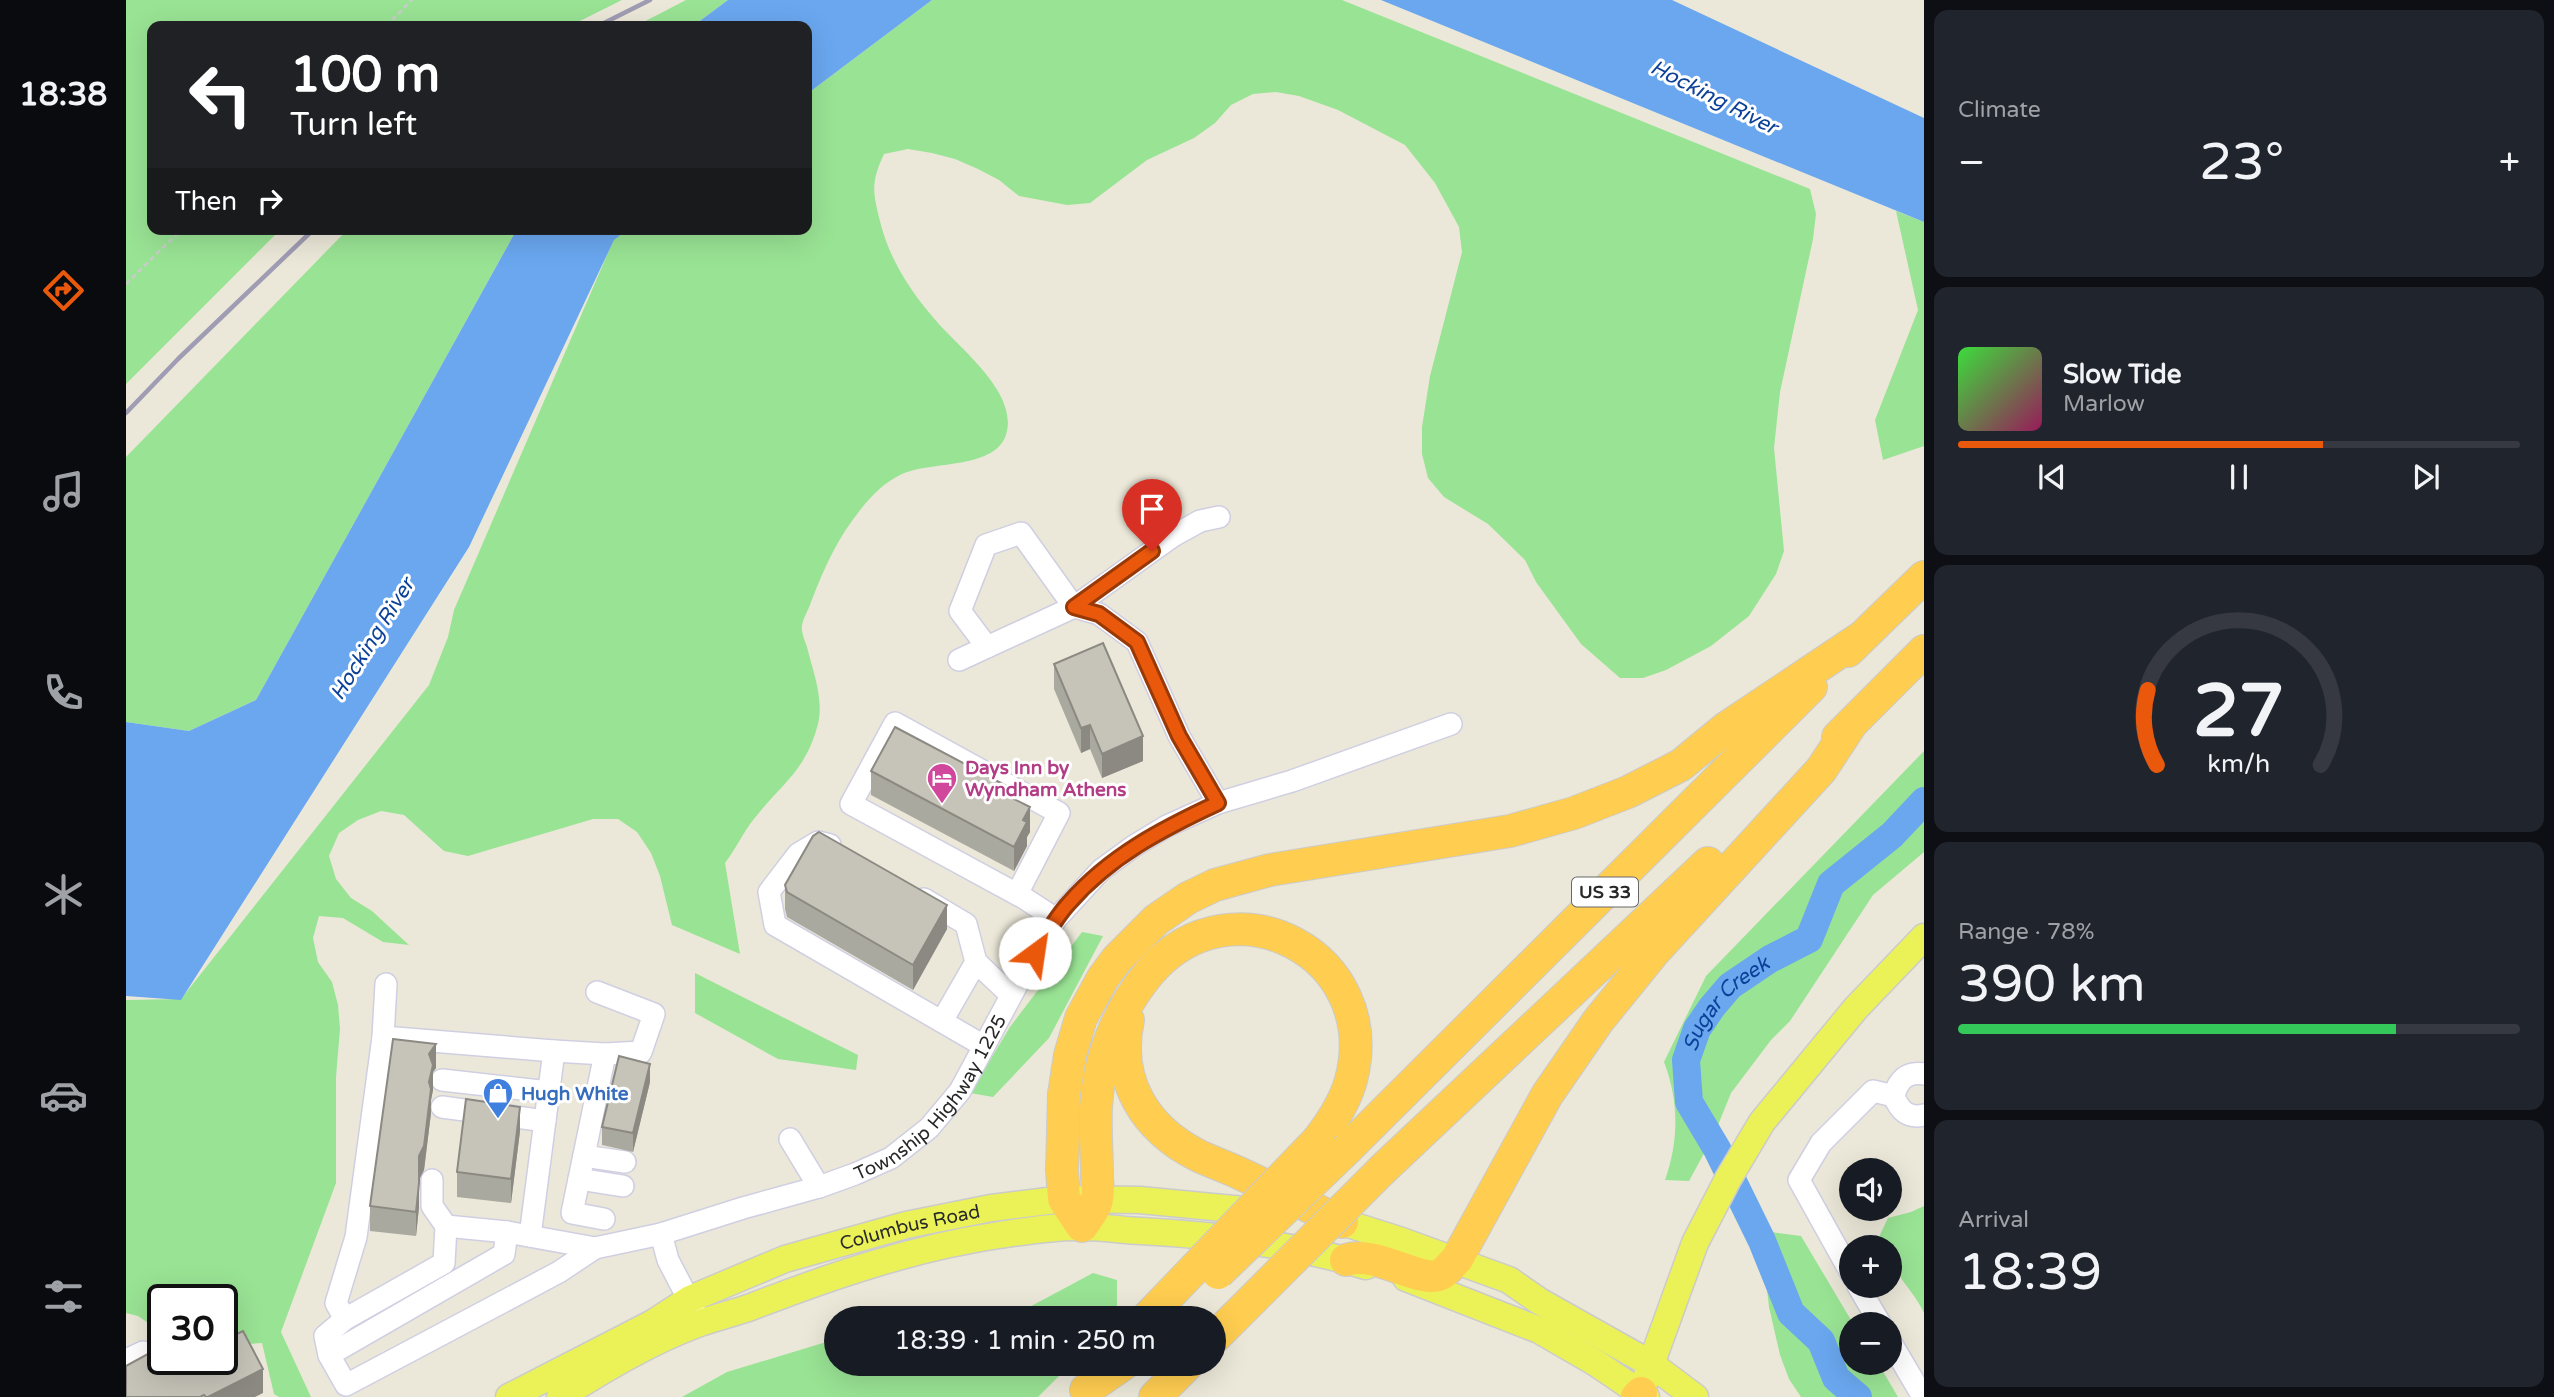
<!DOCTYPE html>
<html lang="en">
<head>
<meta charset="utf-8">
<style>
	:root { --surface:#171b24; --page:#20242c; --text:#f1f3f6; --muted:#9ea1a6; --line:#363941; --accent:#ea580c }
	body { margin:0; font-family:"Varela Round",sans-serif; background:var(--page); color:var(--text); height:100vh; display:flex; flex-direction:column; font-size:26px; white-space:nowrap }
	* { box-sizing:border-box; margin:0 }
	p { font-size:23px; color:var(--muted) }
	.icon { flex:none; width:38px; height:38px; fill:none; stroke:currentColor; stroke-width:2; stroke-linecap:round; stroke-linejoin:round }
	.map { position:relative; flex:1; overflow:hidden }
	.panel { display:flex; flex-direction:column; gap:10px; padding:10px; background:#0d0f14; width:630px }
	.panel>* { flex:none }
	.top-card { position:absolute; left:21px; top:21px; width:665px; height:214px; border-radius:14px; box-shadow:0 7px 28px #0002; background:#202124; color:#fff; overflow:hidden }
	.controls { position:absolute; left:1713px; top:1158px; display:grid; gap:14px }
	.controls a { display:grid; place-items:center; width:63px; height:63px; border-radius:50%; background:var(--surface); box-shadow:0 7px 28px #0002; font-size:35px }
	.speed { position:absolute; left:21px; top:1284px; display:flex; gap:14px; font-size:35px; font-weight:700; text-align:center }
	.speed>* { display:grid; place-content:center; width:91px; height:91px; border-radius:50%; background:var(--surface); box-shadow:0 7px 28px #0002; line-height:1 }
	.speed .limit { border:4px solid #111; border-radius:10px; background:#fff; color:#111 }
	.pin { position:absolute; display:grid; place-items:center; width:60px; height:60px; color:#fff; margin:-72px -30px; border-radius:50% 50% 50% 0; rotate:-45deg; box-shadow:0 0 7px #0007 }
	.pin .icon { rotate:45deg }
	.me { position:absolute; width:77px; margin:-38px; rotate:31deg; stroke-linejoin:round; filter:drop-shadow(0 0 5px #0008) }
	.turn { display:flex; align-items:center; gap:24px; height:147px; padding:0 28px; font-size:32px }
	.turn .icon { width:91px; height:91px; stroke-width:2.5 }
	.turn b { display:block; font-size:49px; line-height:60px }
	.then { display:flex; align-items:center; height:66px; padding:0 28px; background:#0003; gap:14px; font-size:26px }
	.big { font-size:52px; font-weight:600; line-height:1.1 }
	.panel .tile { flex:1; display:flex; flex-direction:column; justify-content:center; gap:10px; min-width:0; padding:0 24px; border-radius:14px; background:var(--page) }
	.panel .dial { align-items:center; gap:0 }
	.dial svg { height:182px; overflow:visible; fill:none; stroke:var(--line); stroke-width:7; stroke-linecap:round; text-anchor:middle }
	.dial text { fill:var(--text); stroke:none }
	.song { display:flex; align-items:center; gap:21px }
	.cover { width:84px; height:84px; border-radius:10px; background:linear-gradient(135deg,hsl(120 70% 55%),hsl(330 70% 35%)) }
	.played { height:7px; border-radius:4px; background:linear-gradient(90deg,var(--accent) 65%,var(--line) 65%) }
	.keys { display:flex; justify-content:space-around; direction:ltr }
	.heat { display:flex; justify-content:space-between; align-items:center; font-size:38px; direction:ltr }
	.charge { height:10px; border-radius:5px; background:linear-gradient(90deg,#34c759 78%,var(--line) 0) }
	.trip { position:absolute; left:698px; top:1306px; width:402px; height:70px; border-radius:35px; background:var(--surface); box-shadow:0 7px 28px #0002; font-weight:600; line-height:70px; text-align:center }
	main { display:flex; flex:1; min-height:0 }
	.tabs { display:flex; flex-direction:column; width:126px; justify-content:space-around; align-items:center; background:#090b0e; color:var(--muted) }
	.tabs .icon { width:49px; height:49px }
	.tabs .selected { color:var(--accent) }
	.tabs b { font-size:32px; color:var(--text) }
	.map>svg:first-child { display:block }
</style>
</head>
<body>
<main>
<nav class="tabs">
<b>18:38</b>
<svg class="icon selected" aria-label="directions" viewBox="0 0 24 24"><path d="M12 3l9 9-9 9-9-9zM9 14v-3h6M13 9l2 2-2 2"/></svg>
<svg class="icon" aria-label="music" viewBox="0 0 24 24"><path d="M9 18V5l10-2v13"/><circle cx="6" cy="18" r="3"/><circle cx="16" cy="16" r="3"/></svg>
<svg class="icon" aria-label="phone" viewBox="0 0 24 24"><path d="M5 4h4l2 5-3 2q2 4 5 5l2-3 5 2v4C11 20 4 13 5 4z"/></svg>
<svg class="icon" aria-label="climate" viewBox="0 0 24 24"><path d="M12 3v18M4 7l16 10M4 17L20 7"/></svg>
<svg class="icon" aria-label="car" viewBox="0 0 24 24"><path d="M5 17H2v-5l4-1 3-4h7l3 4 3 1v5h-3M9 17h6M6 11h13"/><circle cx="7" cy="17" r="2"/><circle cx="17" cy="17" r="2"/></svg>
<svg class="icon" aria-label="filters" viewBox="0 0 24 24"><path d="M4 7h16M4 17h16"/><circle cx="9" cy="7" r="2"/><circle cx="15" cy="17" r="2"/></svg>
</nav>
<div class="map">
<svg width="1798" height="1397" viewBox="0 0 1798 1397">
	<rect width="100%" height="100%" fill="#ebe8d9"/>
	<path fill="#99e394" d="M0,0h496l-52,26h-418v203h129l-155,155z
		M560,0h42l-35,26h-57z
		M806,0h410l468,189 6,25 -3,25 -33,153 -6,56 10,103 -8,23 -27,42 -38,30 -45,24 -23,8h-23l-39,-34 -45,-62 -11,-22 -37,-36 -44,-27 -16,-19 -6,-24v-27l8,-51 32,-124 -3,-25 -24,-44 -30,-38 -67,-35 -39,-14 -23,-4 -23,2 -22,11 -16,18 -21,15 -47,22 -57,43 -23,2 -48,-9 -20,-16 -21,-11 -23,-10 -23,-6 -24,-4 -24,5c-14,30 -11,39 -3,71 9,34 28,64 51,91 24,30 84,73 75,115 -8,40 -78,29 -107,44 -16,8 -28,20 -39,34 -23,28 -37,59 -50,93 -2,7 -8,16 -9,24 -1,6 3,15 5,21 6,25 17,51 11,77 -12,47 -37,60 -64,95 -11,13 -18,30 -29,44l15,91 -68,-29 -12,-49 -9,-23 -14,-21 -19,-13h-25l-125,37 -24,-5 -40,-36 -23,-4 -23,9 -19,13 -10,23 7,23 15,19 21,13 37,34 -26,-3 -40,-24 -24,-2 -6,22 5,24 14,20 6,23 2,24 -4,48v106l-55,149 30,65h-32l-5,-3 -12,-51 -40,3v-46h-59v33l-25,-17 -12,-3v-313l55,-1 248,-314 19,-48 6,-27 160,-371 14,-10h179v-135z
		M1770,211l28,11v224l-41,14 -8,-40 43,-110z
		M222,229h169l-261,471 -67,31 -63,-9v-265z
		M1798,751v101l-51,43 -83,126 -19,19 -40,53 -17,42 -25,46 -24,-1c14,-39 14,-79 -1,-118l42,-86z
		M956,932l21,4 -54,102 -56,59 -23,-4 40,-66z
		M569,973l163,82 -2,15 -78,-11 -83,-46z
		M1798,1206v107c-10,-23 -34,-40 -34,-65h-8l-4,-9 10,-21 23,-6z
		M1645,1232l30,4 53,89h-2v38h26l20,34h-97l-12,-18 -9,-24 -11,-48 -6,-52z
		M967,1273l24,7v26l-7,12h-107l19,-7z
		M821,1306l23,12h-62z
		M710,1339v24h236l-34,34h-356l45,-25z"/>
	<path fill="#6aa7ef" d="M602,0h204l-125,94v-68h-114z
		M1255,0h291l252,118v104z
		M391,229h111l-14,11 -145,307 -288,453 -55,-4v-274l63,9 67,-31z"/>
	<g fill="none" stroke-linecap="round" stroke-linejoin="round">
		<path stroke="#6aa7ef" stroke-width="28" id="s1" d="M1732,1397l-22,-19 -15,-37 -30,-28 -29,-72 -45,-92 -28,-47 -3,-42 11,-31 15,-22 18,-21 40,-27 39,-20 22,-55 61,-49 32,-34"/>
		<g stroke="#d0cfe2" stroke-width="24">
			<g id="minor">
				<path d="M861,647l-27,-36 26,-66 35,-12 53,74 99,-71 27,-15 19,-4"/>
				<path d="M833,660l115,-53 25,7 38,28 42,94 39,67"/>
				<path d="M704,845l-12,-3 -20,12 -29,38 6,33 209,121"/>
				<path d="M891,894l42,-81 -164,-90 -44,81 173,94 32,21"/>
				<path d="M798,899l42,25 10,38 35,33"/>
				<path d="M816,1021l34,-59"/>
				<path d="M257,1037l171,14 -24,185"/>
				<path d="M428,1051l51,3 36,-2 13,-38 -57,-22"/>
				<path d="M1798,1074c-17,-3 -26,6 -30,22 5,14 14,23 30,19"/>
				<path d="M316,1080l107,12"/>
				<path d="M316,1107l103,14"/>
				<path d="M664,1139l29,48"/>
				<path d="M458,1156l41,6"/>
				<path d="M453,1179l44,7"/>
				<path d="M478,1219l-32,-6 33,-159"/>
				<path id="s2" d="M320,1226l61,6 88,16 66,-14 82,-26 76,-21 36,-13 36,-16 38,-30 31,-37 65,-121 31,-51 45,-49 33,-24 33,-20 51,-23 74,-22 159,-57"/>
				<path d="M381,1232l-3,22 -175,101 17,30 213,-113 36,-24"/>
				<path d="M535,1234l7,26 27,52"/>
				<path d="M1726,1275l-53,-95 22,-37 52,-52 21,5"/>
				<path d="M1732,1286l23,39"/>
				<path d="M219,1319l-9,-16 20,-66 27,-200 3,-53"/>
				<path d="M1764,1341l33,56"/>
				<path d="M203,1355l-4,-19 20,-17 99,-56 2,-37 -14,-20v-26"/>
				<path d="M0,1360l17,-8"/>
			</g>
		</g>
		<g stroke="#cbcbcb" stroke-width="29">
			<g id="major">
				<path d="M1198,1220l18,2 60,19 107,39 30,21 112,63 44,33"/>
				<path d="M1280,1278l133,52 57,33 50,34"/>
				<path d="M1519,1381l50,-138 33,-64 34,-57 94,-114 68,-71"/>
				<path id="s3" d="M383,1397l144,-74 37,-24 95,-40 121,-34 85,-17 73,-9 76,1 125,12"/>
				<path d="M434,1397c44,-28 91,-56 140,-74 17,-6 34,-10 51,-16 80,-31 162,-59 248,-72 27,-4 57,-9 84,-8 20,0 39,3 58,4 76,4 152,13 225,35"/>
			</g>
		</g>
		<g stroke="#cbcbcb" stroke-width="34">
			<path id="highway" d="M1722,651l76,-74
				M1712,737l86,-86
				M1002,1020c-13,61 17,109 71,136 13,6 27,11 40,17 34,16 68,33 103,49
				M1192,1140c14,-18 27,-38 33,-60 33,-125 -118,-204 -201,-108 -32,38 -52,87 -54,136 -1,23 1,46 1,69 0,7 2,15 0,22 -1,9 -10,19 -15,27l-18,-27 -2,-29 2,-76 6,-39 11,-37 22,-40 14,-19 39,-39 32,-22 27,-13 55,-15 240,-39 64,-18 54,-21 53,-27 45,-37 136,-91
				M1222,1148l463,-461
				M1257,1169l325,-306
				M1220,1260c29,-11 76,25 95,14 6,-3 11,-10 16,-15l90,-164 51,-74 56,-69 167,-182 31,-47
				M1088,1338l19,-19
				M960,1390l39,-27
				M1029,1397l34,-34
				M1511,1397l4,-4"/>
		</g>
		<path stroke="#cbcbcb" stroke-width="2.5" stroke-dasharray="5 3.5" stroke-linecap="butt" d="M260,26l26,-26
			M0,284l56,-55"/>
		<use href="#minor" stroke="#fff" stroke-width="21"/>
		<use href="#major" stroke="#ebf258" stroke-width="26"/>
		<use href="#highway" stroke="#ffcd50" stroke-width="32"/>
		<path stroke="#9f9cb3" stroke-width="4.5" d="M472,26l52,-26
			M0,413l52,-54 136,-130"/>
		<g stroke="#cbcbcb" stroke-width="34" stroke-linecap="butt">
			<path id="highway-bridge" d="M1092,1273l130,-125
				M1021,1318l171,-178
				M1107,1319l150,-150"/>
		</g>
		<use href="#highway-bridge" stroke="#ffcd50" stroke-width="32"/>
	</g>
	<path fill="#aaa99f" d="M928,664l89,97 -41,17 -12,-29 -9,4 -27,-64z
		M745,771l147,30 12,31 -3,5v9l-13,25 -143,-76z
		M659,885l162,44 -34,61 -126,-73 -2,-8z
		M267,1039l43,29 -3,4v18l-2,10v13l-7,57 -5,9v28l-3,29 -46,-5v-25z
		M524,1082l-17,70 -31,-7v-18z
		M394,1131l-9,72 -54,-6v-25z"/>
	<path fill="#8b8982" d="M964,725v24l-9,4v-25z
		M1017,736v25l-41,17v-24z
		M904,807v25l-3,5v9l-13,25v-24l9,-27z
		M821,905v24l-34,61v-25z
		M310,1044v24l-3,4v18l-2,10v13l-7,57 -5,10v-24l10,-74v-28z
		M524,1064v18l-17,70v-19z
		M394,1107v24l-9,72v-24z
		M293,1183v24l-3,29v-24z
		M137,1369v24l-8,4h-47z"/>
	<path fill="#c6c4b9" stroke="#8b8982" stroke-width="2" d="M977,643l40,93 -41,18 -12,-29 -9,3 -27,-64z
		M769,727l123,65 -4,7 16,8 -7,13 4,2 -13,25 -143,-76z
		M693,832l128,73 -34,60 -126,-73 -2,-7 28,-49z
		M267,1039l43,5 -7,10 4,11 -4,17 2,7 -7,57 -5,10v27l-3,29 -46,-6z
		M493,1056l31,8 -17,69 -31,-6z
		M340,1099l54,8 -9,72 -54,-7z
		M117,1331l20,38 -55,28h-2l-2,-2 -4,2h-74v-31l29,-16 11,20 20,-10h36v-19z"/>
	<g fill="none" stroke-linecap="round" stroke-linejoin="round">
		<g stroke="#983908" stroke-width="18">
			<path id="route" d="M909,953c11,-17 20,-35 34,-50 41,-47 93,-74 149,-100l-39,-67 -42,-94 -38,-28 -25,-7 78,-56"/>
		</g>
		<use href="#route" stroke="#ea580c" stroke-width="12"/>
	</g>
	<defs>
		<g id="hotel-pin" transform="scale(1.575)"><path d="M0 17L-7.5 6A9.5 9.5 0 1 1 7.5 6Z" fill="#d1479c" stroke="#fff"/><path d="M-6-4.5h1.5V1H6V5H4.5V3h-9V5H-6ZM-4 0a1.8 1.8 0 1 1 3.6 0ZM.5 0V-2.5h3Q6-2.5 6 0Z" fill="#fff"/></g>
		<g id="shop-pin" transform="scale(1.575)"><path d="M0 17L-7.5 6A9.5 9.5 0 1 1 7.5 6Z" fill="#3f7fe0" stroke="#fff"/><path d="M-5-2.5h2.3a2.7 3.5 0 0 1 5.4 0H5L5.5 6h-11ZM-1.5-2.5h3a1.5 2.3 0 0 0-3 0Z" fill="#fff"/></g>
	</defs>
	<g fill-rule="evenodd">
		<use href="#hotel-pin" x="816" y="778"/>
		<use href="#shop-pin" x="372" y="1093"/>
	</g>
	<g text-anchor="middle" stroke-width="6" stroke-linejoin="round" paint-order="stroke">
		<rect fill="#fff" stroke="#686868" stroke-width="2" x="1446" y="877.5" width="66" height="29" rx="5"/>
		<g font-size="18" font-weight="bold" fill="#282828">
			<text x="1479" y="898">US 33</text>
		</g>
		<g font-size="19" font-weight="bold" fill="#b23c85" stroke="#fff" text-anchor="start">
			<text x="839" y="774">Days Inn by<tspan x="839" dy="22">Wyndham Athens</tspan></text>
		</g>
		<g font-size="19" fill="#282828" stroke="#fff">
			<text dy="7" stroke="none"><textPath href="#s2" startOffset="532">Township Highway 1225</textPath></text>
			<text dy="7" stroke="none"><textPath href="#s3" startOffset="438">Columbus Road</textPath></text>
		</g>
		<g font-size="19" font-weight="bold" fill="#366cbe" stroke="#fff" text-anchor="start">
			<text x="395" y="1100">Hugh White</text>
		</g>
		<g font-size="21" font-style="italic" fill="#0c4199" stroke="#fff">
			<text transform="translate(1588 97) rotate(27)" y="7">Hocking River</text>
			<text transform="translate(246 639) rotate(-58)" y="7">Hocking River</text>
			<text dy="7" stroke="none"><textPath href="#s1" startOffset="458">Sugar Creek</textPath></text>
		</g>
	</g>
</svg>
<div class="controls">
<a><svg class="icon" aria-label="sound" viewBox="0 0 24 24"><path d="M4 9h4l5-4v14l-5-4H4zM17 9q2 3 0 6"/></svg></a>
<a>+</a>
<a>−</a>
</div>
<div class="speed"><div class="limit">30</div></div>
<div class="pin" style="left:1026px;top:551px;background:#d93025"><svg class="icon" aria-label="arrive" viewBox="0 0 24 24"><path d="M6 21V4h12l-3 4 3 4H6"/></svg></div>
<svg class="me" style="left:909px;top:953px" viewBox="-20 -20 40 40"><circle r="19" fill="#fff"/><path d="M0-13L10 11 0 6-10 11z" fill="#ea580c"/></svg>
<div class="trip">18:39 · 1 min · 250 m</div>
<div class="top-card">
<div class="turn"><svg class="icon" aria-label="left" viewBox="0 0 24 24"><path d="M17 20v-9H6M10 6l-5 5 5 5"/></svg><div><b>100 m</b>Turn left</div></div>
<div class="then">Then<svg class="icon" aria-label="right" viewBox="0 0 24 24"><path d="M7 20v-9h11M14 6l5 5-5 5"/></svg></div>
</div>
</div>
<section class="panel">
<div class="tile"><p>Climate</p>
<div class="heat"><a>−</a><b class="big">23°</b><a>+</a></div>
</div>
<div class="tile">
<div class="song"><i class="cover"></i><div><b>Slow Tide</b><p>Marlow</p></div></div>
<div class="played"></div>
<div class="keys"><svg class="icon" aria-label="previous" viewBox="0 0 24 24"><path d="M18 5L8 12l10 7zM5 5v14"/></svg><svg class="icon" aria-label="pause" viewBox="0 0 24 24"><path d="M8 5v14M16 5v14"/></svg><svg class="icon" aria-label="next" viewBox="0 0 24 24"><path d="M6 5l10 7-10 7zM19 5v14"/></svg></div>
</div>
<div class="tile dial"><svg viewBox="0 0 100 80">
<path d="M14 69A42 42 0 1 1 86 69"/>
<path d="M14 69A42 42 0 0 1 10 36" stroke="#ea580c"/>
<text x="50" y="56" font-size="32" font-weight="700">27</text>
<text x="50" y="72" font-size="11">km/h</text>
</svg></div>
<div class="tile"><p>Range · 78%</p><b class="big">390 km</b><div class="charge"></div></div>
<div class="tile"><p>Arrival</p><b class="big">18:39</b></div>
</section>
</main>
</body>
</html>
